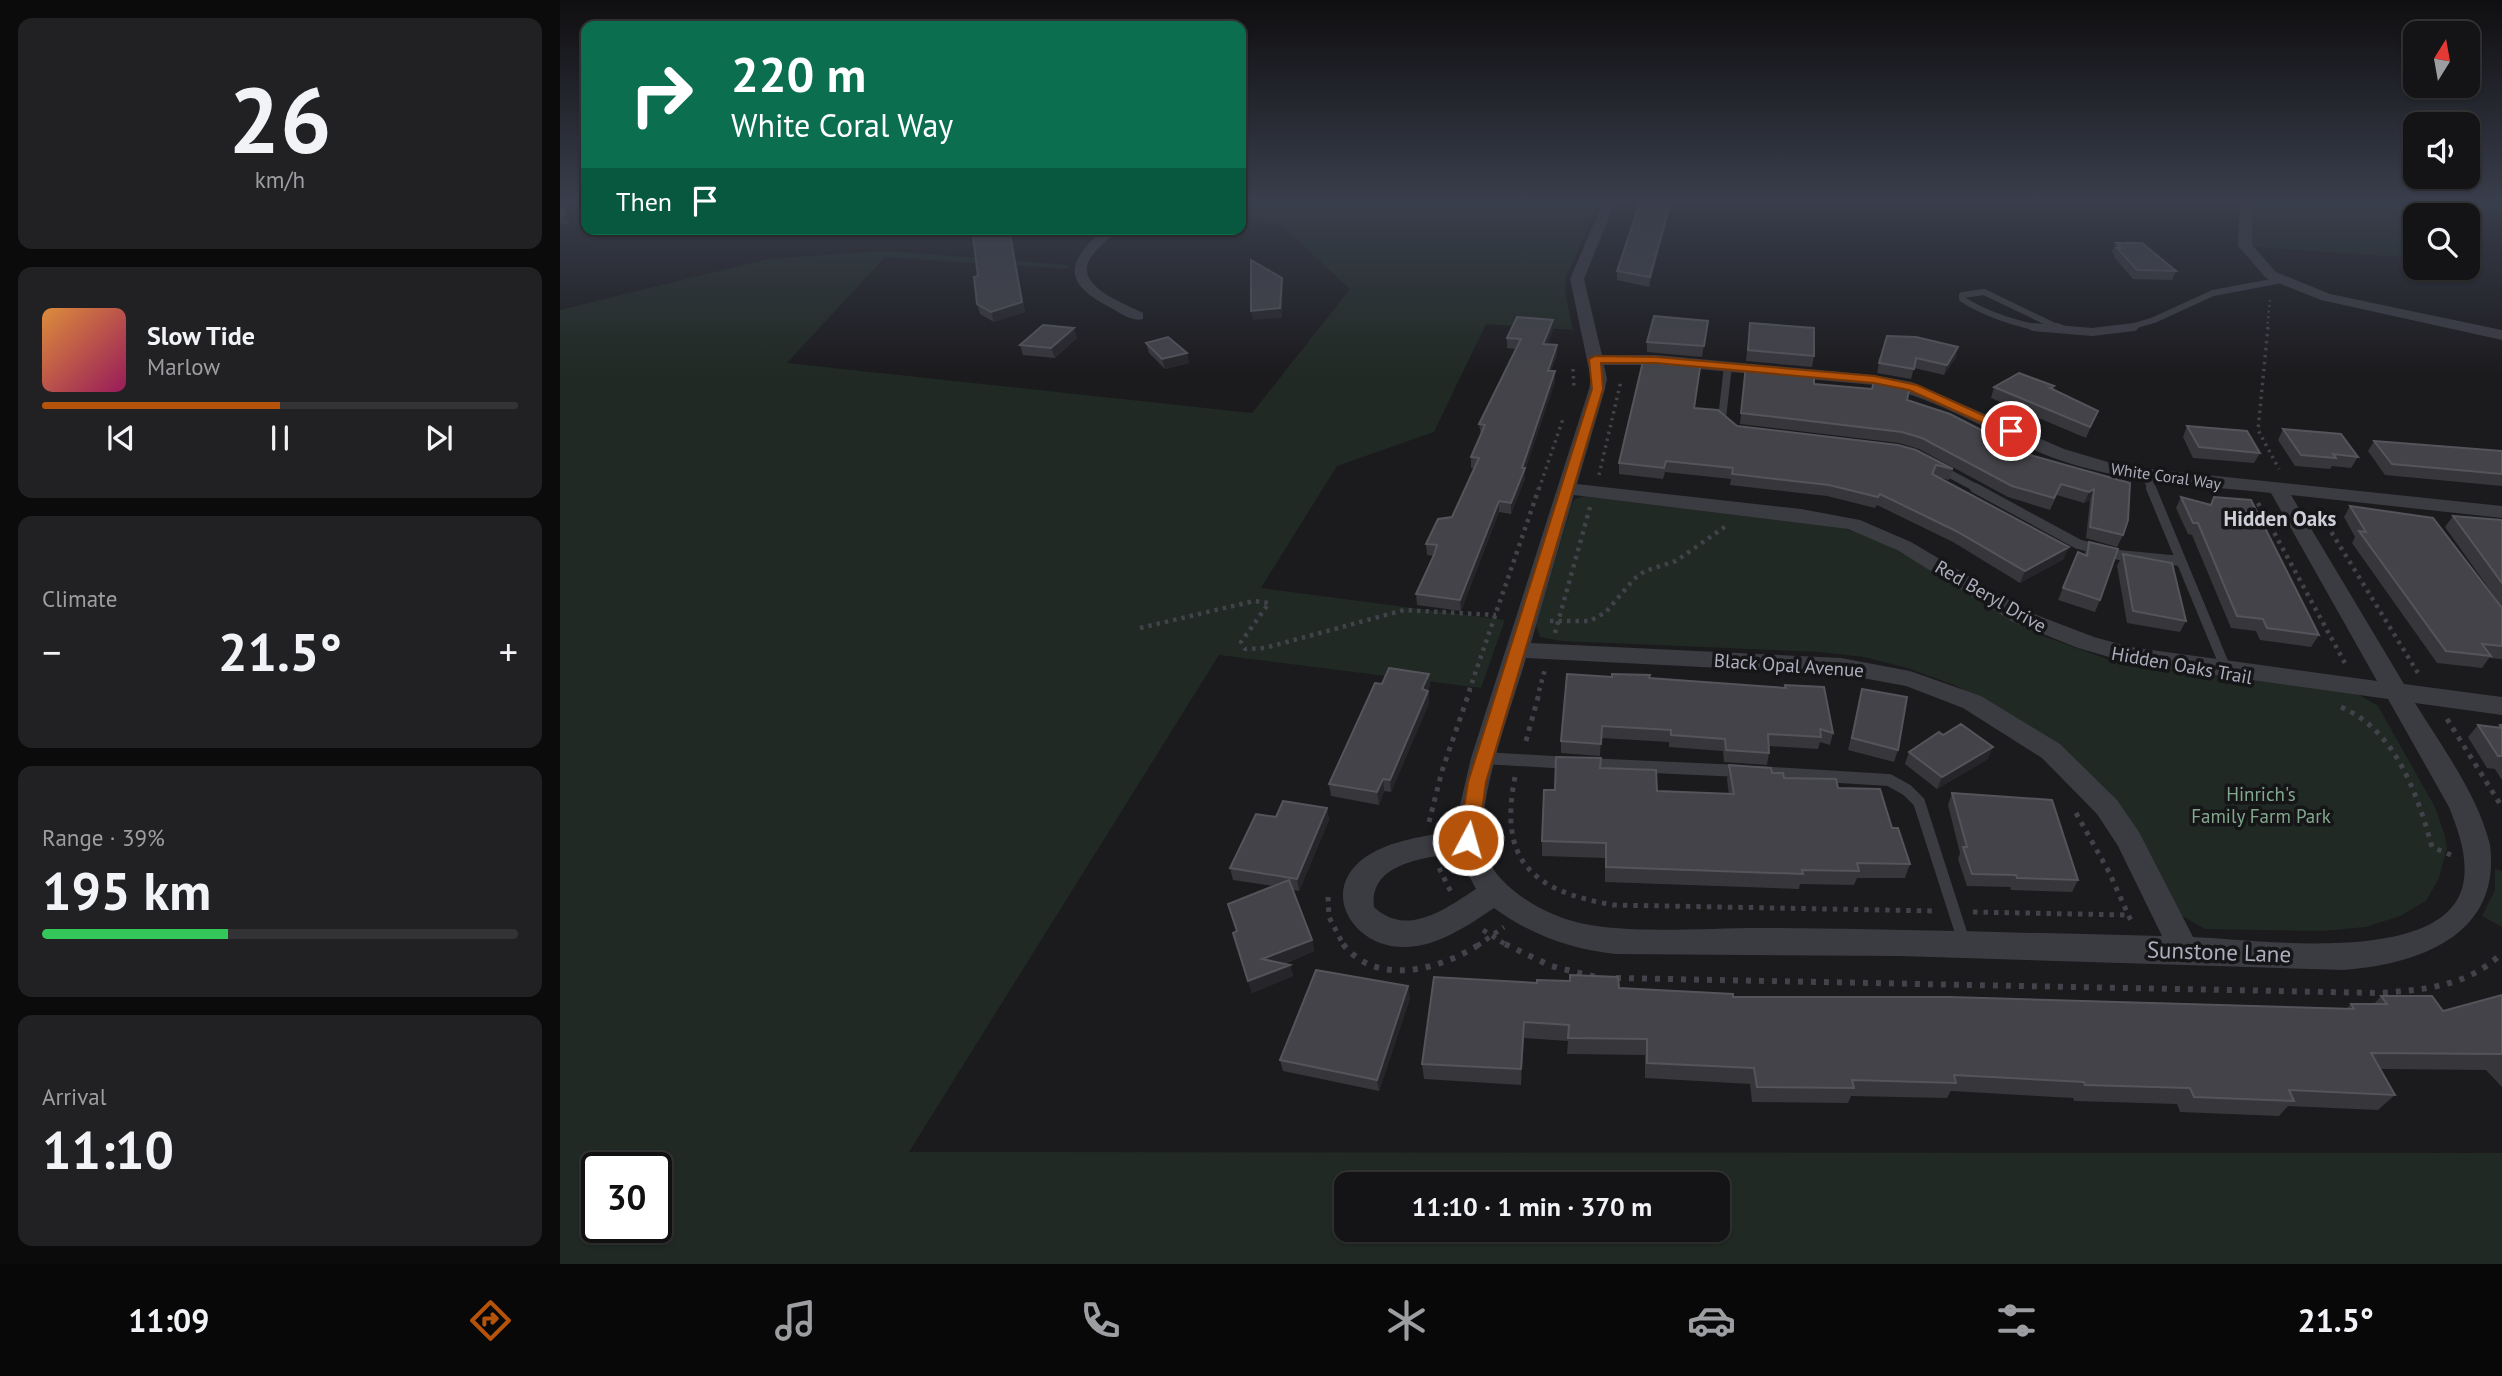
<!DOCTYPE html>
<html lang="en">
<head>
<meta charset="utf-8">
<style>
	:root { --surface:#141416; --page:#212123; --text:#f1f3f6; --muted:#9d9ea1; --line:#333335; --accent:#b45309 }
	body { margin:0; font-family:"PT Sans",sans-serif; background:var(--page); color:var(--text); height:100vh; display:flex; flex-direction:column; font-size:26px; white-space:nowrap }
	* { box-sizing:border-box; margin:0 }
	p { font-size:23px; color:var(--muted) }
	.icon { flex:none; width:38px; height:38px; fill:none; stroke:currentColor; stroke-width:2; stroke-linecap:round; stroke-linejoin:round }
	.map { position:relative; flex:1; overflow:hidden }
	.panel { display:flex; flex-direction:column; gap:18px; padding:18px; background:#0b0b0c; width:560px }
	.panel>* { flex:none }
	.guide { position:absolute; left:21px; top:21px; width:665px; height:214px; border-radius:14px; box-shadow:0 2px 5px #0004,0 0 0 2px var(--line); background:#0b6e4f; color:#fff; overflow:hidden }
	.needle { width:46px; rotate:11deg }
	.tools { position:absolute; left:1843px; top:21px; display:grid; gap:14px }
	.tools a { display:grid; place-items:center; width:77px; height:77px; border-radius:14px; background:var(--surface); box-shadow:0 2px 5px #0004,0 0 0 2px var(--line); font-size:35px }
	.speed { position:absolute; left:21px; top:1152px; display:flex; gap:14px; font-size:35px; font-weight:700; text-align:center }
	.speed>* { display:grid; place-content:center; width:91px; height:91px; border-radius:50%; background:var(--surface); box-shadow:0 2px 5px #0004,0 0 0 2px var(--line); line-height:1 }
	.speed .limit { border:4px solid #111; border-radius:10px; background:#fff; color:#111 }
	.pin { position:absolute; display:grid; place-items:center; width:60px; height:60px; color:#fff; margin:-30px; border:4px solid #fff; border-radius:50%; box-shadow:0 2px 7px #0007 }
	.me { position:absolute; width:77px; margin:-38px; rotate:6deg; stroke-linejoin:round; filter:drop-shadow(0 0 5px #0008) }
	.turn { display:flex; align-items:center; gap:24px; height:147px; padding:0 35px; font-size:32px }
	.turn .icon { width:91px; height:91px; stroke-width:2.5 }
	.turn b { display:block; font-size:49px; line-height:60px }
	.then { display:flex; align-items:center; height:66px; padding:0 35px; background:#0003; gap:14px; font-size:26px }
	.big { font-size:52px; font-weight:700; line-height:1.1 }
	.panel .card { flex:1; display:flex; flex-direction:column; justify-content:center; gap:10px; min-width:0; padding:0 24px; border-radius:14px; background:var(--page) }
	.panel .dial { align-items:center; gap:0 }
	.dial b { font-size:91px; line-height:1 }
	.song { display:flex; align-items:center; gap:21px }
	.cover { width:84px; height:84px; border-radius:10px; background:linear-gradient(135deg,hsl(30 70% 55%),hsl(330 70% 35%)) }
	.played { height:7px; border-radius:4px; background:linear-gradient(90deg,var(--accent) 50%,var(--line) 50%) }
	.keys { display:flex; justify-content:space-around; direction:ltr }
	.heat { display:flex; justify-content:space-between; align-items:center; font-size:38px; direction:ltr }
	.charge { height:10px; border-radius:5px; background:linear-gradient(90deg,#34c759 39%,var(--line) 0) }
	.trip { position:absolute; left:774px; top:1172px; width:396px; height:70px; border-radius:14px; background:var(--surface); box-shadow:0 2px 5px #0004,0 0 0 2px var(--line); font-weight:700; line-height:70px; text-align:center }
	.tab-bar { display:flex; height:112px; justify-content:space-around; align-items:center; background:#080809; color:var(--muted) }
	.tab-bar .icon { width:49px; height:49px }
	.tab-bar .active { color:var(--accent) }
	.tab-bar b { font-size:32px; color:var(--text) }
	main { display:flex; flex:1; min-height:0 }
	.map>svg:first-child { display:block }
</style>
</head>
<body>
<main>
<section class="panel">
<div class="card dial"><b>26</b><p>km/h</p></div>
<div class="card">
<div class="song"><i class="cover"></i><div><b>Slow Tide</b><p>Marlow</p></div></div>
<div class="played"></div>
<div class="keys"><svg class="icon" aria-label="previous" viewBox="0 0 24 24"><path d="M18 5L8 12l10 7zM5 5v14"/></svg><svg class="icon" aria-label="pause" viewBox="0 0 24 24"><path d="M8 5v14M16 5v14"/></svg><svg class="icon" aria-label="next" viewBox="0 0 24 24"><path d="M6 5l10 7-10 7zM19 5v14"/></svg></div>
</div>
<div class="card"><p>Climate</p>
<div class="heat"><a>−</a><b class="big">21.5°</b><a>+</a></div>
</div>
<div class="card"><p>Range · 39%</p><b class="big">195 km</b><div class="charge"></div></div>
<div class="card"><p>Arrival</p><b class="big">11:10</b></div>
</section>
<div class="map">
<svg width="1942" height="1264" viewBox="0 0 1942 1264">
	<rect width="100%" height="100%" fill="#1b1a1d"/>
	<path fill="#202923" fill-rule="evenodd" d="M681,200h360l-35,77 -1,16 8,37 -87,-6 -52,108 -97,34 -76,122 244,32 -24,68 -262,-33 -310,497 1593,1v111h-1942v-954l208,-51 116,-8 184,14v4l-183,-12 -98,106 465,50 98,-124 -69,-64 -40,-3zM37,1167h59v60h-59zM786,1185h371v45h-371z
		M1686,200h170l17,15h-18v43l-170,-12z
		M1860,200h82v12z
		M1025,496l259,32 42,16 157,92 64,23 249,34 22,13 57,101 10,29 2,12 -8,30 -13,23 -26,15 -34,11 -44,4 -117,-2 -28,-16 -33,-64 -143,-140 -47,-24 -47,-17 -43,-11 -46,-5 -257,-11 -21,-4 -4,-12 36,-121 3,-5z
		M1935,869l7,2v56l-20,-11 13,-26z"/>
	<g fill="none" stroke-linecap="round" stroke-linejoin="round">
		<path stroke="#41424a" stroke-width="2.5" stroke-dasharray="2 3.5" stroke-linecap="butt" d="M1707,329l3,-29"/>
		<path stroke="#41424a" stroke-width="3.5" stroke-dasharray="2.5 4.5" stroke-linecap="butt" d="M1708,327l-10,103 21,39
			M1013,369l1,19
			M1039,475l22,-94
			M979,489l24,-70"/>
		<path stroke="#41424a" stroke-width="4.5" stroke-dasharray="3.5 5" stroke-linecap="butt" d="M1698,503l88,162
			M1767,525l91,148
			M990,621h40l16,-9 28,-33 11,-8 31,-10 50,-35
			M580,628l114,-27 15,2 -28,39 4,7 20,-1 139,-38 92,5
			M995,633l35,-126
			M909,691l70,-203
			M979,691l6,-22"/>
		<path stroke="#41424a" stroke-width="5" stroke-dasharray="4.5 6" stroke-linecap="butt" d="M1781,707c55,24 76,86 91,140l19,8
			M1887,719l55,88
			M966,741l14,-51
			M955,777c-17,85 18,114 98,128l324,6
			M1516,813l33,59 23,51
			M869,822l13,-51 28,-81
			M879,868l12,24
			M768,897l1,20 15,29
			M1413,912l155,3
			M923,930l25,16
			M917,946l27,-19"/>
		<path stroke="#41424a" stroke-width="6" stroke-dasharray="5 8" stroke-linecap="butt" d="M783,944c34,44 98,25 137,0
			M945,944l46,22 45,11
			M1056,978l763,15c45,-3 90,-7 123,-40"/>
		<path stroke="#3b3b42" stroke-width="6" d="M1340,200l3,4
			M1483,329c-30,-6 -56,-14 -81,-30v-4l22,-3 77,37
			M1564,329l30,-9 59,-27 69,-13"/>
		<path stroke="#3b3b42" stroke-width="8" d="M1473,327l59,5 42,-5
			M1497,327l5,2
			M1166,425l-4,-7 6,-52
			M1379,468l39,21
			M1586,476l6,13"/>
		<path stroke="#3b3b42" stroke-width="10" d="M1415,488l103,56 41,11 62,6
			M1591,488l75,181"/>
		<path stroke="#3b3b42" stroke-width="12" d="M924,758l86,5
			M1026,764l155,7
			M1197,772l132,8 18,10 12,12 45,140"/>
		<path fill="#3b3b42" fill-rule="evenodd" d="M1044,200h12l-32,79 18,76h54l218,20 38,7 152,67 57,17 381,40v12l-211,-23 113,189 98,13v18l-87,-12c27,44 62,90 75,142 12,93 -76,120 -147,125l-444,-14 -284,-2c-45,-5 -84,-19 -121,-46 -25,17 -56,38 -87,39 -53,3 -91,-57 -40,-91 25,-16 58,-20 87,-25l17,-73 118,-369 2,-10 -21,-100zM1044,365h52l218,20c63,12 117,49 177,72 69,26 146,28 220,36l106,188 -247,-34 -36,-10 -65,-25 -118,-70 -51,-22 -59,-11 -224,-25 28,-95 2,-10zM1014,495l274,34 49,21 116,72 65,26 52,15 258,36 61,108c9,23 18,47 15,72 -11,90 -210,60 -271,58l-54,-105 -22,-32 -57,-56 -79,-48 -71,-25 -69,-13 -310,-15zM966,658l315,16 65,12 57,22 79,50 55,56 21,32 44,90c-131,-3 -261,-7 -392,-8 -56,-1 -137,7 -190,-5 -33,-7 -79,-33 -93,-65 -18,-43 26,-153 39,-200zM897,853l19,36c-31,20 -69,49 -102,18 -5,-44 50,-49 83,-54z
			M1680,200h12v45l24,27 54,22 172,36v10l-181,-40 -55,-22 -28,-32z
			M544,229h14c-8,10 -19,17 -27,28 -19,29 33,46 52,56v6c-11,3 -21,-5 -30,-10 -49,-25 -50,-44 -9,-80z"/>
	</g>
	<path fill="#37363b" d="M1081,200h32l-24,87 -32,-7v-9z
		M0,207l10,11 -2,6 -8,-1z
		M412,229h48l-9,6 14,77 -31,10 -14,-8 -3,-10 1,-28z
		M1556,243l60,28 -4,9 -39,-1 -19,-22 1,-2 -3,-3z
		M993,320v10l-6,14 10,11 -6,16 4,11 -30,88v9l-14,35 -12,-2 -38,99 -44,-6 -1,-11 18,-38 -7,-1 -1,-11 26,-27 22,-49h-3v-11l10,-22 -2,-11 37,-75 -9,-1v-10z
		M1148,321l-6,36 -55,-5v-10z
		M1189,333l65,23 -2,11 -66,-6z
		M517,338l-22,20 -32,-3 -3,-10z
		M586,343l41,10 2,10 -24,6 -16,-16z
		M1398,347l-2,10 -12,18 -30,-7 -3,11 -34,-6 2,-10z
		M1186,365l68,19 93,16 123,55 100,28 -7,52 -6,12 -31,-9 4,-38 -6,3 -27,-8 -7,15 -42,-13 -89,-48 -20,-6 -159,-19z
		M1494,386l-1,4 45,21 -12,27 -95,-40 3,-11z
		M1134,408l43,18 161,19 55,24 -4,11 -12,-3 127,82 -44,24 -67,-41 -76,-37 -2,3 -48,-12 -97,-11 1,-6 -66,-7 -2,7 -44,-5v-11z
		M1627,426l73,27 -6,10 -61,-5 -10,-21z
		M1723,429l75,28 -7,11 -19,-2 -2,3 -35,-3 -17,-26z
		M1814,441l128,10v35l-117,-11 -17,-24z
		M1621,497l29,8 4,-8 105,138 -8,12 -51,-7 -4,-9 -25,-3 -39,-93 -4,-1 -12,-26z
		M1790,506l152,102v51l-13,-1 -7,10 -45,-5 -85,-120 3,-6 -11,-20z
		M1893,516l49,4v87l-57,-80z
		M1529,542l11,58 -5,12 -37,-12 20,-48 6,3z
		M1563,554l63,67 -6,11 -53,-9 -10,-57z
		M869,674l1,12 -2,4 1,13 -38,89 -7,-1 -5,14 -48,-9 -2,-12 53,-100z
		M1052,677l37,1 135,10 1,-3 48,48 -3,12 -10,-3 -2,7 -49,-3v7l-2,12 -43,-3 -1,-11 -54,-4v-5l-68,-4 -1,18 -39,-3v-12z
		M1302,689l36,61 -4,12 -46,-12z
		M1918,725l20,2 2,-2h2v55l-7,-11 -8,-1 -19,-31z
		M1349,752l79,7 -51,30 -32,-25z
		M1169,765l43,8 12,5 54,10 54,40 18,36 -5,14h-48l-3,7 -54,-1 -1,5 -194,-7v-24l-63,-2v-15l58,-73 57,23 72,3 -2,-14z
		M1392,793l126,87 -6,12 -61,-2 -1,-3 -43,-1 -9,-27 2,-6 -12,-48z
		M767,808l2,12 -30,71 -6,-1 19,50 2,11 -30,13 6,1 3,11 -41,17 -19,-60 4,-2 37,-45 -41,-6 -3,-12 46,-51z
		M874,977l185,11 114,9 614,11 4,-4h23l7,-8 62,15 59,-16v92l-16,-17 -106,-1 15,26 -17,15 -90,-4 -9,10 -99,-4 -3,-8 -103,-3 -1,-3 -122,-7 -4,7 -96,-2 -3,7 -96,-1 -2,-18 -105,-6v-23l-78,-1 1,-13 -44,-3 -3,47 -97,-6 -2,-15z
		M848,986l2,12 -31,93 -96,-20 -3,-11z"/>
	<path fill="#262529" d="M1111,200h2l-24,87 1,-10z
		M5,209l5,9 -2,6 -5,-9z
		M449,229h11l-9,6 14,77 -31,10 -3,-10z
		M722,278l1,10 -1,30 -29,2 -2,-9z
		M993,320v10l-10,24v-10z
		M514,328l3,10 -22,20 -4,-10z
		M997,345v10l-10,26 1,-10z
		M1398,347l-2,10 -12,18 3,-10z
		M627,353l2,10 -24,6 -3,-10z
		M995,371v11l-30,88v9l-14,35v-11l11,-35z
		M1534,489l-4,11 -6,3 5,-11z
		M939,501v11l-38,99 -1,-11z
		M1509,547l-5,12 -44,24 5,-12z
		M869,674l1,12 -7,15 -1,-12z
		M868,691l1,12 -38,89 -1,-12z
		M1433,747l-5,12 -51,30 5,-12z
		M823,779l1,12 -5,14 -2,-13z
		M767,808l2,12 -30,71 -2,-12z
		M752,940l2,11 -49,20 -3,-12z
		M730,965l3,11 -41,17 -4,-12z
		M848,986l2,12 -31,93 -2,-11z
		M964,1022v16l-3,47v-16z"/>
	<path fill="#434349" stroke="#54545b" stroke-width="2" d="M1081,200h30l-21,77 -33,-6z
		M0,207l5,2 -2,6h-3z
		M412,229h37l13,73 -31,10 -14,-8 -3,-27 4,-1z
		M1556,243h26l34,28 -39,-1 -20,-22h4z
		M691,260l31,18 -2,30 -29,3z
		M1094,316l54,5 -4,25 -57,-4z
		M957,317l36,3 -10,24 14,1 -9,26h7l-33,97h3l-14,35 -12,-2 -39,99 -44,-6 18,-39 3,-10 -11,-1 12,-25 14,-2 27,-59 -8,-1 14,-32 -6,-1 42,-85 -14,-1z
		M1190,323l64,5v28l-66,-6z
		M483,325l31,3 -23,20 -31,-3z
		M1327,336l29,1 42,10 -11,18 -31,-7 -2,11 -35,-6z
		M608,337l19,16 -25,6 -16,-16z
		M1084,357l57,4 -7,47 24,2 19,16 161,19 18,5 37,19 -17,-4 -4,9 137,73 -44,24 -69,-40 -76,-37 -2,3 -49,-12 -97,-11 1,-6 -67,-7 -2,7 -45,-5z
		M1186,365l68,7v12l58,5 3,-12 24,6 11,3 -3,14 43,14 80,41 100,28 -2,37 -5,15 -33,-8 4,-38 -5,3 -28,-8 -7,14 -42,-12 -90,-48 -20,-6 -161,-19z
		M1459,373l35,13 -4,2 48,23 -8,16 -96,-40z
		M1627,426l60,5 13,22 -61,-6z
		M1723,429l58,5 17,23 -25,-3 3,4 -35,-3z
		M1814,441l128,10v23l-110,-10z
		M1621,497l30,8 3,-8 37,3 68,135 -52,-7 -4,-9 -26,-3 -39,-93h-5z
		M1790,506l83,12 69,90v38l-20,-2 9,12 -45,-5 -87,-120 7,1z
		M1893,516l49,4v63z
		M1529,542l29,7 -18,51 -37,-12 15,-36 9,4z
		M1563,554l49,9 14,58 -53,-10z
		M829,668l40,6 -7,15 6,2 -38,89 -7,-1 -6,13 -48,-8 46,-101 7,1z
		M1007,674l45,3v-3l38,1 -1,3 137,10 -1,-3 39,2 9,46 -13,-4 1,8 -53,-3 1,19 -43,-3 -1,-11 -54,-4v-5l-69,-4 -1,18 -40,-3z
		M1302,689l45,8 -9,53 -46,-12z
		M1401,724l32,23 -51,30 -33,-25 30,-20 4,3z
		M1918,725l24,3 -2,-3h2v31h-4z
		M996,757l45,1 -1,10 56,2 1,21 77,3 -5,-29 42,3 1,5h11l1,5 52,1 2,9 42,1 12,39h6l12,36 -53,-1 2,8 -57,-1 1,4 -197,-7v-24l-64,-2 2,-51h11z
		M1392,793l100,7 26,80 -61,-2 -1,-3 -44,-1 -9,-27h4z
		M723,801l44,7 -30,71 -67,-11 26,-54 20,3z
		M729,880l23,60 -50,19 28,6 -42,16 -15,-48 4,-2 -9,-27z
		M756,970l92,16 -31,94 -97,-20z
		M1010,975l48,2 1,11 114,6v3h216l405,12 -3,-5h36l-6,-8h51l11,15 59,-16v59l-131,-1 24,42 -106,-5 5,11 -100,-4 -4,-9 -105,-3 -1,-3 -130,-7 2,8 -104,-3 2,8 -97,-1 -3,-19 -107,-5v-24l-79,-1 1,-13 -45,-3 -3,47 -99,-5 12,-87 103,6v-3l33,1z"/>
	<linearGradient id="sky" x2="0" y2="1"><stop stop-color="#0f0e10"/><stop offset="0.53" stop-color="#393e4c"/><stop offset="1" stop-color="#393e4c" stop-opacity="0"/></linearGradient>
	<rect width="1942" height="377" fill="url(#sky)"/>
	<path fill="#b45309" stroke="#753606" stroke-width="2" d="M1035,356l61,1 218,19 43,9 101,46 -11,3 -98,-44 -35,-7 -218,-20h-55l2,26 -117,393 -8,58 -3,5h-14l-2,-5 9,-58 124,-393 -3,-30z"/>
	<g text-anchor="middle" stroke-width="7" stroke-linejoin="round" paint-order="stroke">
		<g font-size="16" fill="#acaebd" stroke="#161518">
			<text transform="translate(1606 476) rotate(8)" y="6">White Coral Way</text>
		</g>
		<g font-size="19" fill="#acaebd" stroke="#161518">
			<text transform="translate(1431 596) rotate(30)" y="7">Red Beryl Drive</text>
			<text transform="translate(1229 665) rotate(4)" y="7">Black Opal Avenue</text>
			<text transform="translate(1622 665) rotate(10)" y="7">Hidden Oaks Trail</text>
		</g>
		<g font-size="19" fill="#82a98d" stroke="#161518">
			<text x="1701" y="801">Hinrich's<tspan x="1701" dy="22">Family Farm Park</tspan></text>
		</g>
		<g font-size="21" font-weight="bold" fill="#ceced9" stroke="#161518">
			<text x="1720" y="526">Hidden Oaks</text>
		</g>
		<g font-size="23" fill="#acaebd" stroke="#161518">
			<text transform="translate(1659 952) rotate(2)" y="8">Sunstone Lane</text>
		</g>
	</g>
</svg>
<div class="tools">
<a><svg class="needle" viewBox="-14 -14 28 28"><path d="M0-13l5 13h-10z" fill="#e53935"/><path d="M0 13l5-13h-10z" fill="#9d9ea1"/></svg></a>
<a><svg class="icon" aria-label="sound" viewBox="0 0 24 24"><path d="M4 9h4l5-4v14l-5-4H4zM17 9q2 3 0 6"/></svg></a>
<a><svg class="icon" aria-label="search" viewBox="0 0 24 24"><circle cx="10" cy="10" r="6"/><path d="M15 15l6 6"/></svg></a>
</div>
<div class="speed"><div class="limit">30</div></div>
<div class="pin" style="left:1451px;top:431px;background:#d93025"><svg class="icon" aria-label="arrive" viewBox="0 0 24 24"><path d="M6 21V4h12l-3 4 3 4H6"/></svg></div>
<svg class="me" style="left:908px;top:840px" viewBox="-20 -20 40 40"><circle r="17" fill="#b45309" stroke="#fff" stroke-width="3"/><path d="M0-11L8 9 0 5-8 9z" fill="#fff"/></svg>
<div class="trip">11:10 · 1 min · 370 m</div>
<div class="guide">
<div class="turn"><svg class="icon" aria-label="right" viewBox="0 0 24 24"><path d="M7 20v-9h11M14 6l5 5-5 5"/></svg><div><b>220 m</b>White Coral Way</div></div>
<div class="then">Then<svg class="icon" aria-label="arrive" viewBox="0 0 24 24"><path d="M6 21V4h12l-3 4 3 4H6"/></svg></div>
</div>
</div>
</main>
<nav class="tab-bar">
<b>11:09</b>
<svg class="icon active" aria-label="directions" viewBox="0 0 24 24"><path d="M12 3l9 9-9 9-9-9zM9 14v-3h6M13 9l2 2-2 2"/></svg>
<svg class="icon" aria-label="music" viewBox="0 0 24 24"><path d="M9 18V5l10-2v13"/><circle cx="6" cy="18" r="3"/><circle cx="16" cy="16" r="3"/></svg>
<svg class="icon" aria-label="phone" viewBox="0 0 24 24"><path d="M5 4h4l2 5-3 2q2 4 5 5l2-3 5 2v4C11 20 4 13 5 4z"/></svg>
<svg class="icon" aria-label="climate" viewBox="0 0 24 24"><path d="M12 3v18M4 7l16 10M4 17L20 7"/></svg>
<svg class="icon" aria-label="car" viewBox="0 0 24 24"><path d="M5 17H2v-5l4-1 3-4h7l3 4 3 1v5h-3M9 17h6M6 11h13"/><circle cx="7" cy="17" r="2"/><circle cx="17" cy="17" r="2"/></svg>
<svg class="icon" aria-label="filters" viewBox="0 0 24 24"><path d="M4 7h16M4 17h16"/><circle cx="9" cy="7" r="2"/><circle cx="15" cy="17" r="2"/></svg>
<b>21.5°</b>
</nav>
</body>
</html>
